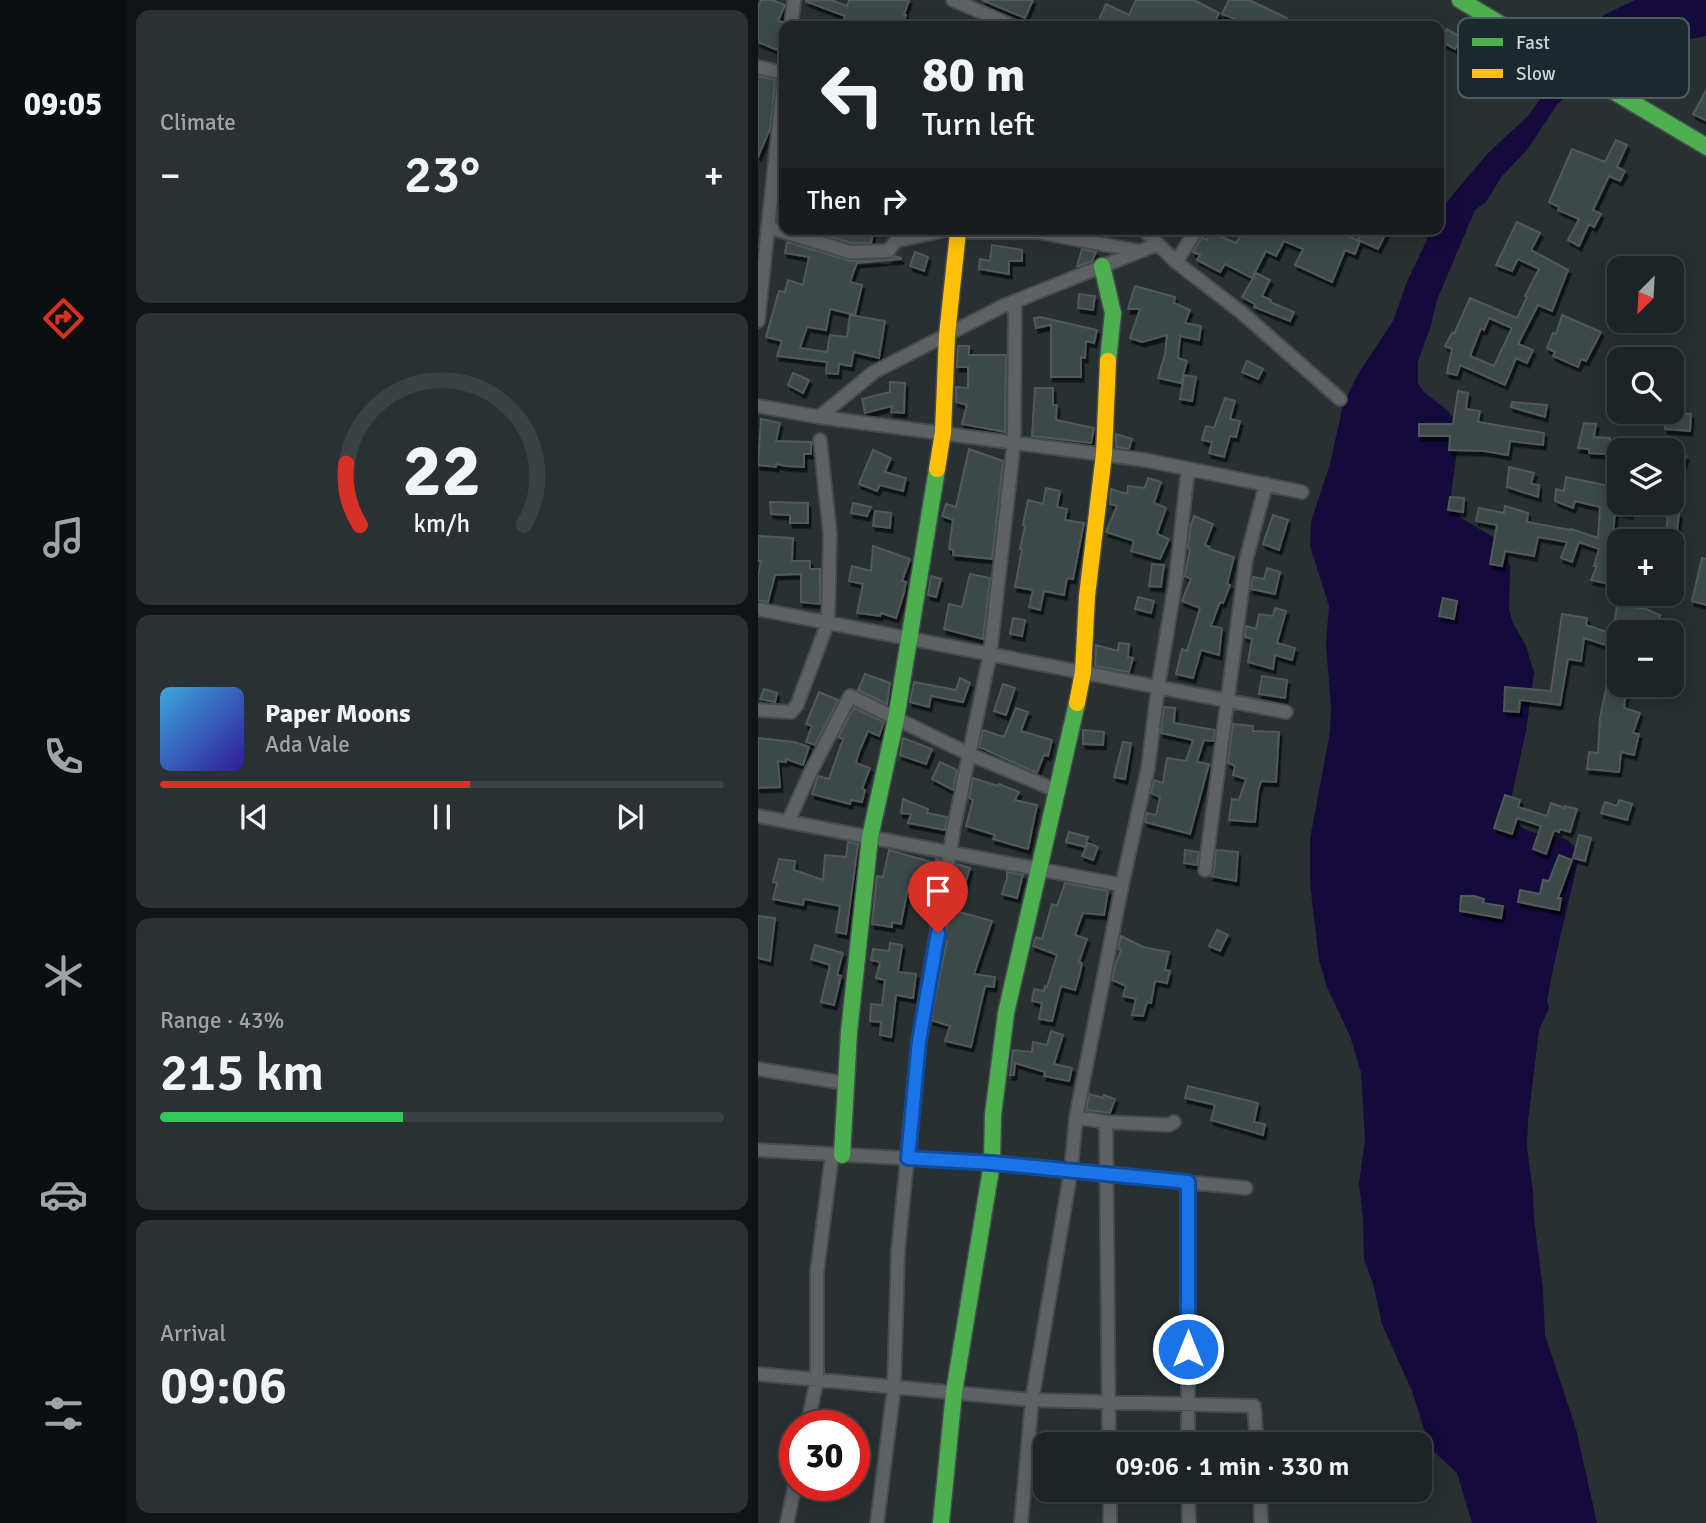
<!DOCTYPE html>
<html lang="en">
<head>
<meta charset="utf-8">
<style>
	:root { --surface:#1e2426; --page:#2b3032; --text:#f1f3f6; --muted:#a1a4a7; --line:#3c4143; --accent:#d93025 }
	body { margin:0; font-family:Signika,sans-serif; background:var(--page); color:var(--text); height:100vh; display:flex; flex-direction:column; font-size:26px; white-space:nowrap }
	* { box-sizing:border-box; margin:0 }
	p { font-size:23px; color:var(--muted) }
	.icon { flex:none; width:38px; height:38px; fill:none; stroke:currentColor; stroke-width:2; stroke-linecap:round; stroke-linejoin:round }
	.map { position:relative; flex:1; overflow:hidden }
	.sheet { display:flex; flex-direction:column; gap:10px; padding:10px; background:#101415; width:632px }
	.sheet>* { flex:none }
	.top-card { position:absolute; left:21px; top:21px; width:665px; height:214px; border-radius:14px; box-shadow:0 4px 18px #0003,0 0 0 2px var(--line); background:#1e2426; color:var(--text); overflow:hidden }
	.needle { width:46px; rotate:204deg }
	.fabs { position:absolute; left:849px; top:256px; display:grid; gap:14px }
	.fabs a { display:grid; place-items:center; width:77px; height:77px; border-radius:14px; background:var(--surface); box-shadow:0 4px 18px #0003,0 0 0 2px var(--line); font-size:35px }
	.speed { position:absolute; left:21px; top:1410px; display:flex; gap:14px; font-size:35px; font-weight:700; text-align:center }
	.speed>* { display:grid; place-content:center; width:91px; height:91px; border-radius:50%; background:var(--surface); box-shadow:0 4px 18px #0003,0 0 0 2px var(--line); line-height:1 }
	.speed .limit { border:10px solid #d22; background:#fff; color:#111 }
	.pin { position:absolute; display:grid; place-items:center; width:60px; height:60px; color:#fff; margin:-72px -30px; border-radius:50% 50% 50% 0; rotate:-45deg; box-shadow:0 0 7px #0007 }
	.pin .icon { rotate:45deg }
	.me { position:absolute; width:77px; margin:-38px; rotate:0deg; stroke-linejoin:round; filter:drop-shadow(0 0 5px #0008) }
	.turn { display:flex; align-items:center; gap:24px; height:147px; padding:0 28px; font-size:32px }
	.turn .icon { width:91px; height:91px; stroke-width:2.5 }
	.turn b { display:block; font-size:49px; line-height:60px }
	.then { display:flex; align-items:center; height:66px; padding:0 28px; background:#0003; gap:14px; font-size:26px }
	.big { font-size:52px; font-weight:600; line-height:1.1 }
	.sheet .widget { flex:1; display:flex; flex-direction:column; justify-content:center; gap:10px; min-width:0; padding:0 24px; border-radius:14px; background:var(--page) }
	.sheet .dial { align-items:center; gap:0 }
	.dial svg { height:182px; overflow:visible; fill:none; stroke:var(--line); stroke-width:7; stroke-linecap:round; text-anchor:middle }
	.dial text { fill:var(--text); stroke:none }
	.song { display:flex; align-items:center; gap:21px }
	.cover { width:84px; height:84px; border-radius:10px; background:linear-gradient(135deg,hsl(200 70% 55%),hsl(250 70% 35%)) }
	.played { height:7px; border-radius:4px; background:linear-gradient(90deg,var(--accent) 55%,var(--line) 55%) }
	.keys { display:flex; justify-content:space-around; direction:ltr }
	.heat { display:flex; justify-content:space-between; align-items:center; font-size:38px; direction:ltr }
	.charge { height:10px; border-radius:5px; background:linear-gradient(90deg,#34c759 43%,var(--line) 0) }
	.trip { position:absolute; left:275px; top:1432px; width:399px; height:70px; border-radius:14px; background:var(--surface); box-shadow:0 4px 18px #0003,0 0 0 2px var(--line); font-weight:600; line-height:70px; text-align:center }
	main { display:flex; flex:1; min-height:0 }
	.menu { display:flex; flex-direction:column; width:126px; justify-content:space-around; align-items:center; background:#0c0e0f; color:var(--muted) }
	.menu .icon { width:49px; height:49px }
	.menu .on { color:var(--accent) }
	.menu b { font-size:32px; color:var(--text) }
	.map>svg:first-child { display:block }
</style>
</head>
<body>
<main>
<nav class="menu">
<b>09:05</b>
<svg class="icon on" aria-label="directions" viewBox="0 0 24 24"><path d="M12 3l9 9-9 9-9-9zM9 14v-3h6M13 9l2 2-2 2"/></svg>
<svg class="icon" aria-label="music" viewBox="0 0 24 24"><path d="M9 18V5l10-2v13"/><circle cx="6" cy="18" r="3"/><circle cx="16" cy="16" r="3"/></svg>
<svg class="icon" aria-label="phone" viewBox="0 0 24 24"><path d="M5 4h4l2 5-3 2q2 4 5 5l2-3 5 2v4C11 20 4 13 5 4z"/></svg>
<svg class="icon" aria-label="climate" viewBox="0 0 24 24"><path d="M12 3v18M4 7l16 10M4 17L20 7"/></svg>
<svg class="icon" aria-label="car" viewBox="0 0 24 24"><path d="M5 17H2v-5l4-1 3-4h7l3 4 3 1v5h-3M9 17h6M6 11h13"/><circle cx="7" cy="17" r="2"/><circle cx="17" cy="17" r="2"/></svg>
<svg class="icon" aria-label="filters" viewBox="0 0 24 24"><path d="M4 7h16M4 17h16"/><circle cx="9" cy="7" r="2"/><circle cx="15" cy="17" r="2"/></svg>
</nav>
<section class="sheet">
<div class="widget"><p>Climate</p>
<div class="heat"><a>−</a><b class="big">23°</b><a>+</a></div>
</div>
<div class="widget dial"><svg viewBox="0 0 100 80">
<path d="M14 69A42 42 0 1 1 86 69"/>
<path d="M14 69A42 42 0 0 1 8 42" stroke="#d93025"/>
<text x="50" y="56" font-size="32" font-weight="700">22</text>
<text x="50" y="72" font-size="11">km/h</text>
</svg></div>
<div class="widget">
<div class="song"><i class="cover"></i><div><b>Paper Moons</b><p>Ada Vale</p></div></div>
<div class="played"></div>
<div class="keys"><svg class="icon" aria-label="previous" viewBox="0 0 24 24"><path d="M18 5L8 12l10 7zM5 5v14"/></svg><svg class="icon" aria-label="pause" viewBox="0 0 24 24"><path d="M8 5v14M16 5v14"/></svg><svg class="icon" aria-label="next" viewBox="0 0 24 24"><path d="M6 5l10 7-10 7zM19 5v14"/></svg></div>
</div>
<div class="widget"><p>Range · 43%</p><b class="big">215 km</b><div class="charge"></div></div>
<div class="widget"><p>Arrival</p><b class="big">09:06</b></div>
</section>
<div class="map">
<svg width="949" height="1523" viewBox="0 0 949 1523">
	<defs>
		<filter id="shadow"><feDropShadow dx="2.5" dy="4.5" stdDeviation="0" flood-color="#0009"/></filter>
	</defs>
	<rect width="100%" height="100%" fill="#283032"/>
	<path fill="#150a3c" d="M877,0h71v36l-84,16 -23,8 -43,46 -29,44 -25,26 -16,26 -11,8 -38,90 -6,25 -13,36v23l7,9 23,18 9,12v28l-6,43 3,14 7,10 44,26 5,23 -1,43 4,13 13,23 8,27 -8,58 -16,73 1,13c5,5 10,11 18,14 21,8 46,-1 49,30l-24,103 -7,37 2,7 -10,22 -11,91 -1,26 6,45 1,28 9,69 2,46 31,94 21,94h-125l-15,-50 -27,-25 -18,-57 -30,-67 -9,-41 -9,-23 -1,-41 -4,-36 6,-44 -4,-67 -11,-36 -23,-49 -8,-27 -9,-77v-44l20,-107 1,-25 -5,-63 3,-38 -19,-60 1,-24 19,-58 13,-59 15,-31 35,-53 14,-39 25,-53h7l1,-19 48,-57 40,-37 23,-32 22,-42 31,-27z"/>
	<path fill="#3b4949" stroke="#525859" stroke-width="2" fill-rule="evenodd" filter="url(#shadow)" d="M3,0h11l13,5 -7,16 5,1v6l-6,22 -19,-8v-34z
		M73,0l16,6 2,-6h60l-5,15h2l-4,11 -22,-7 -3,7h-36l4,-10 -40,-15z
		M224,0h51l-8,18z
		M378,0h58l25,13 -6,13h-117l10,-22 23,11z
		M471,0h20l38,18 -4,8h-30l-31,-12z
		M689,29l15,9 -7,11 -15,-8z
		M0,76l17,4 -5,49 -12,28z
		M949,89v32l-14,-7z
		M858,140l11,5 -10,22 8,4 -5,10 -11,-5 -16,34 8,4 -7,13 -5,-3 -10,22 -11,-6 11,-21 -21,-9 1,-3 -10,-5 23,-53 33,13z
		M759,222l23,11 -9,17 37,20 -16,41 -14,-6 -20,39 15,6 -6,13 -11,-5 -11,27 -45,-20 -3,10 -10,-2 5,-24 -7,-3 7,-13 2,1 16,-36 47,20 10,-21 -2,-1 14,-27 -21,-10 -6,12 -16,-6zM731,318l23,10 -18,38 -24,-10 11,-28 3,2z
		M47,229h69l-3,14h-20z
		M487,229h86l29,12 -5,13 -10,-4 -13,32 -37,-17 8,-16 -19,-8 -8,15 -10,-5 -14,27 -27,-14 -5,8 -23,-12 3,-5 -7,-3 9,-15 5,3 3,-8 26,11z
		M605,229h25l-10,20 -20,-9z
		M29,242l63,19 38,-1 7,-4 6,2v1l-44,4 -7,19 12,3 -7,30 -25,-6 -4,21 -19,-3 -7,21 27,4 3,-17 17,2 3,-22 35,6 -6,37 -25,-6 -3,14 -12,-2 -1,10 -12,-1 1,-11 -50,-6 5,-15 -16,-4 13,-46 6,1 3,-12 15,5 6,-28 -24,-4z
		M234,245l30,5v11h-13v13l-30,-5 1,-10 10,2z
		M324,249l14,3 -4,9 -13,5h-2z
		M157,252l13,5 -4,14 -14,-5z
		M498,273l14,7 -8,16 9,4 -1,2 24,10 -4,9 -36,-14 1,-3 -13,-7z
		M377,286l40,11 -1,6 16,7 -5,13 16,3 -2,14 -19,-4 -2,22 9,3 -6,22 -23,-5 7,-24 2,-19 -25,7 -12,-4 10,-29h-12z
		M321,294l16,2 -2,14 -15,-2z
		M804,315l39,17 -15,29 -5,-2 -3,8 -25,-11 2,-4 -8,-4 6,-15 3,1z
		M282,317l57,13 -3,13 -8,-2 -1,17 -4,-1v20h-30v-52l-15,3 -2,-10z
		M200,346h11v9h37l-1,77 -43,-8 5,-19 -11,-3v-15l12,1v-21h-11z
		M489,361l16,8 -5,10 -16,-7z
		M35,373l16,7 -6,13 -15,-8z
		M426,375l12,2 -4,24 -12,-2z
		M132,382l15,1 -1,30 -13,-1 1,-6 -27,7 -3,-14 28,-7z
		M277,388h18v17h4l-1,15 38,8 -3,15 -59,-7z
		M700,391l10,2 -2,16 14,2 -2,11 66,11 -1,12 -33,-4 -2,14 -24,-4 -35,-1 1,-14h-31v-12h34z
		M467,398l10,3 -5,18 10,2 -4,16 -6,-1 -6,21 -15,-4 3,-11 -10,-2 4,-14 8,2z
		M754,402l35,3 -2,12 -34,-10z
		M908,413l25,1 -1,17 -25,-2z
		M3,419l19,4 -4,18 35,1v12h-7v13l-18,-1 -10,-2v3l-18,-2z
		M826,423l12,1 -2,13 16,1v7l9,-1v11l-30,-2v-4l-11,-1z
		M358,434l16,5 -3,10 -13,-2z
		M211,449l34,12 -11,98 -39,-4v-5l-4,-1 4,-29 -11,-4 4,-12 10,3z
		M115,450l18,8 -6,14 21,6 -3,13 -23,-6 -3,6 -18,-7z
		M914,452l14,4 -6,20 -8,-2z
		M751,467l25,6 -3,11 8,1 -1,12 -31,-10z
		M808,477l53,11v14h13l-2,12 -15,-3 -2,25 11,1 -1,4h-4v45l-28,-6 6,-14h-3l5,-17 -20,-7 -7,20 -11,-4 6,-16 -29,-5 -4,19 -29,-5 -3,15 -12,-2 7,-39 -21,-4 3,-13 25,5 1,-7 23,7 -1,9 44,8v-1l27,9 2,-31 -25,-6 -2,7 -18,-7 1,-12 8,2z
		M390,478l13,4 -7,21 12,5 -9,26 12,5 -9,20 -29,-8 3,-10 -28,-9 11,-26 -7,-2 1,-15 16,5 1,-8 17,2z
		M288,488l14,3 -3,16 10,2 -2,11 19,3 -11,56 -6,-1 -3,17 -20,-4 -4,19 -11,-3 4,-17 -18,-3 7,-38h-2l5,-23 -2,-1 5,-25 15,4z
		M692,497l14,1 -1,14 -15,-2z
		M12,502l38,1v20h-18v-8l-19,-1z
		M95,503l18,4 -4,9 -16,-3z
		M117,511l16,2 -1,15 -17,-2z
		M910,513l11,1 -3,27h-11z
		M515,515l15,5 -9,30 -16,-6z
		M436,516l19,8 -8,21 5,2 -1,2 25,8 -7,27 3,1 -7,18 -3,-1 -9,24 11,2 -3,27 -18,-5 -8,28 -17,-4 6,-25 5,2 13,-43 -18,-7 9,-22 -6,-3 5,-27 -2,-1 3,-23z
		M0,536l35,2 -1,23h18v8h10v35l-19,-2v-28l-26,1 -7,27 -10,-2v-24l3,-15h-3z
		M115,546l37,13 -8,22 4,1 -2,11 -8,25 -15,-5 -1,3 -23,-3 6,-29 -14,-3 3,-15 19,5z
		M944,558l5,1v46l-15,-4z
		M394,564l12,1 -3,22 -12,-1z
		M509,568l13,4 -5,22 -24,-5 2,-12 11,2z
		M212,574l20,4 -7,61 -39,-10 5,-25 13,3z
		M173,576l10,3 -5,18 -8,-2z
		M380,597l16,4 -3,12 -16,-4z
		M685,598l14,3 -3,18 -15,-3z
		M859,605l29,4 14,6 -3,17h-44z
		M517,608l11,3 -9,32 18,5 -3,12 -17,-5 -2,14 -25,-7 4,-23 -7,-2 1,-11 10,3 3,-15 14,2z
		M804,614l25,4 -1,7 30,10 -4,12 -28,-9 -3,23 -13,-2 -8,46 -40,-5 -1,12 -15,-1 1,-24 46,4z
		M255,618l12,2 -3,16 -12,-2z
		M361,643l10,1 -1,13 5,1 -4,14 -34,-6 1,-21 22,6z
		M107,674l25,9 -3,21 -29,-14z
		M504,676l25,4 -2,18 -26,-4z
		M202,678l10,5 -7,19 -32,-6 -2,11 -19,-5 4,-20 42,8z
		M850,680l19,5 -3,23 16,5 -7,20 6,1 -5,21 -13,-3 -2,20 -32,-3 2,-17 9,1 2,-35z
		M245,684l12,4 -9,27 -12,-4z
		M6,689l13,4 -2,9 -15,-3z
		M61,692l19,8 -23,45 -9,-3 6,-16 -6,-2z
		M406,707l11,1 -1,15 41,7 -2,11 -9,-1 -7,22 12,2 -19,70 -45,-12 2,-9 9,2 4,-18 -9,-4 3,-13 9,3 4,-25 19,3 7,-21 -32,-7z
		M96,708l30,14 -5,14 -11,-5 -9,21 -3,11 14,5 -8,21 3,1 -3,12 -11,-2 -1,4 -38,-10 6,-18 11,3 14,-40 -5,-2z
		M258,708l12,4 -7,19 31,9 -4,16 -4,-1 -7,18 -58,-26 4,-17 21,7z
		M475,724l20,2v5l26,1 -3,50 -15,-1 -3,10 -3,31 -26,-2 3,-21 7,1 7,-21 -13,-4 2,-9 -7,-3z
		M325,730l21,2 -1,13 -20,-1z
		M0,738l36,4 15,5 -6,18 -17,-6v3l-8,-1 2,26 -22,1z
		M145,738l29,11 -6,15 -26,-9z
		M365,742l8,1 -6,36 -11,-2z
		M182,762l17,8 -4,20 -21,-11z
		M215,778l25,8 1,-2 20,8 -4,8 22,5 -9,44 -35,-10 2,-4 -29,-9 7,-26 -4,-2z
		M747,795l15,5 -2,7 29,9 4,-13 14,5v-2l12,3 -7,23 -10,-3 -1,3 -5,-2 -8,24 -13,-5 8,-23 -24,-8 -5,16 -18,-6z
		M145,799l25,10 -1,4 20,4 -2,13 -37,-7 3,-9 -10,-1z
		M861,800l13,4 -5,16 -26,-7 4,-11 12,4z
		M311,832l19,5 -3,10 -19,-5z
		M821,835l12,3 -6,23 -12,-3z
		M90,842l10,2 -12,90 -10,-2 4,-26 -36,-7 -1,6 -30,-6 4,-16 -4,-1 6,-23 16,2 -1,9 29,10 2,-25 21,2z
		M330,843l10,4 -5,13 -11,-4z
		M131,850l46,13 1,-4 4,1 -6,34 -26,-7 -7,37 -9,-2v5l-20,-3 5,-48 6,1z
		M427,850l14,2 -2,13 -13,-2z
		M458,850l22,2 -2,29 -25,-5 3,-5z
		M801,855l13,5 -14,38h3l-2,12 -41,-8 2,-12 20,4 3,-14 6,1z
		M199,864l13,4 -7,23 -10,-4z
		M249,872l16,3 -6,23 -15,-4 5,-16z
		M307,883l43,8 -4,24 -21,-2 -8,22 12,4 -8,23 3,1 -3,14 -4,13 -14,-4 -9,35 -13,-2 3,-16 -10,-2 2,-12 10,2 1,-5 2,1 10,-32 -24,-9 3,-9 6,2 10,-35 5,2z
		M703,896h13l10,3 -1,4 20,3 -2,12 -41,-7z
		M194,910l40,11 -18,53 21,3 -1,10 -9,-1 -14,61 -26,-6 5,-15 -19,-6 16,-79h-3l3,-15z
		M0,916l17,2 -5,43 -12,-3z
		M459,930l11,5 -8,16 -11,-5z
		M363,936l22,11 26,5 -4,18 5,1 -3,12 -12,-2 -4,22 -4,-1 -4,14 -11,-1 4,-16 -13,-3 3,-10 -14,-6 4,-17 5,-13 -3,-1z
		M132,943l12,2 -4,27 18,2 -3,24 -17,-3 -5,42 -11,-2 1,-13 -11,-1 1,-17 11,1 3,-25 -9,-2 4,-16 -9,-2 2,-11 16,2z
		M57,945l28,8 -6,22 4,1 -7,29 -13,-3 9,-37 -19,-6z
		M293,1031l12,4 -9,29 18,4 -3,13 -25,-5 1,-4 -30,-9 -1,12h-4l3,-25 19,2 1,-10 14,3z
		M430,1086l70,17 -4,19 11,2 -2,11 -52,-15 4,-15 -30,-7z
		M331,1094l14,4 1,-3 11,4 -5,14 -24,-3z"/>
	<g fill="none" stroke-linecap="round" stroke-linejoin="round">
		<g stroke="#464d4f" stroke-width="16">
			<path id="street" d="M195,0l60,26
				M33,26l3,-26
				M0,67l26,6
				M10,227l82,25 38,-1 8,-10 3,-12
				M385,229l33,33 65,50 99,87
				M138,241l55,-12 7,3h80l101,19
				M418,262l21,-33
				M0,321l26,-244
				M0,406l61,11 326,43 157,32
				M61,417l55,-45 129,-66 155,-62
				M0,609l528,103
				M0,710l33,2 6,-7 31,-83 2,-88 -10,-94
				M0,816l364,69
				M30,822l22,-49 40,-77 119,58 89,37
				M447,870l41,-310 20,-76
				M0,1069l87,14
				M318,1117l30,5 63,3 5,-3
				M348,1122l3,322
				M0,1150l234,13 254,25
				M430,1182v262
				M0,1374l274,26 222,6 3,38
				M49,1426l10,-46v-108l15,-117
				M352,1489v34
				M430,1489l1,34
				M502,1489l1,34
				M29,1523l8,-38
				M119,1523l17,-135 4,-137 21,-210 35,-214 36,-173 24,-212 1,-141
				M263,1523l11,-123 39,-230 5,-53 46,-232 26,-117 10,-81 18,-109 12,-109"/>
		</g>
		<g stroke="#464d4f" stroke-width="19">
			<path id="fast" d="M702,0l247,147
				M344,266l11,47 -5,48
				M84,1155l7,-123 21,-195 26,-118 41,-250
				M183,1523l13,-131 38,-229 1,-48 13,-102 71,-310"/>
		</g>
		<g stroke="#464d4f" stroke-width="19">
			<path id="slow" d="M179,469l6,-37 4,-97 11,-103
				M319,703l6,-31 4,-76 17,-142 4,-93"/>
		</g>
		<use href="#street" stroke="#5f6264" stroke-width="12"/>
		<use href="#fast" stroke="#4caf50" stroke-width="16"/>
		<use href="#slow" stroke="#ffc107" stroke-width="16"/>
	</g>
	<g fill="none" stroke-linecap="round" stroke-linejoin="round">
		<g stroke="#114b97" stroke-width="18">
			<path id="route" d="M180,933l-19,108 -11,117 84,5 196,19v167"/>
		</g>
		<use href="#route" stroke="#1a73e8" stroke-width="12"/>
	</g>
	<rect x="700" y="18" width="231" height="80" rx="10" fill="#1a292d" stroke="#4f5d60" stroke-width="2"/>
	<rect x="714" y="38" width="31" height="8" fill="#4caf50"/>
	<rect x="714" y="69" width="31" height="9" fill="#ffc107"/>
	<g font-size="19" fill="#cbd5d7">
		<text x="758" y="49">Fast</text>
		<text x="758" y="80">Slow</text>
	</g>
</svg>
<div class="fabs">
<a><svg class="needle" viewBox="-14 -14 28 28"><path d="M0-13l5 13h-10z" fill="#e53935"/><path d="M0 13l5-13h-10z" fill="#a1a4a7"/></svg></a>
<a><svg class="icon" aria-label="search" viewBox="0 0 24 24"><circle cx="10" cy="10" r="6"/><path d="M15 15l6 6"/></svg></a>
<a><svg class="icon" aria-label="layers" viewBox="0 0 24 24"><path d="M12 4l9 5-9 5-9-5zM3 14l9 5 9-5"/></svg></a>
<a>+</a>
<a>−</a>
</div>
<div class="speed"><div class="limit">30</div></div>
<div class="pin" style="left:180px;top:933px;background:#d93025"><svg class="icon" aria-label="arrive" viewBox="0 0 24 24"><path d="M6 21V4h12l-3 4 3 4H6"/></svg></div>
<svg class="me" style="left:430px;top:1349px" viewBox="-20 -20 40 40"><circle r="17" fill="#1a73e8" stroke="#fff" stroke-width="3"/><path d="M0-11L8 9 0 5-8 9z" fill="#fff"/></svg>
<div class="trip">09:06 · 1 min · 330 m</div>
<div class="top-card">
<div class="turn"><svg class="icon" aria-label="left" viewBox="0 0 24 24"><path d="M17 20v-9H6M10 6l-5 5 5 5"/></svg><div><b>80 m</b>Turn left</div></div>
<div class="then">Then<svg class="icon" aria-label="right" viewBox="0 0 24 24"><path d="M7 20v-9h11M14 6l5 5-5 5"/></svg></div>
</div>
</div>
</main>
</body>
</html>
